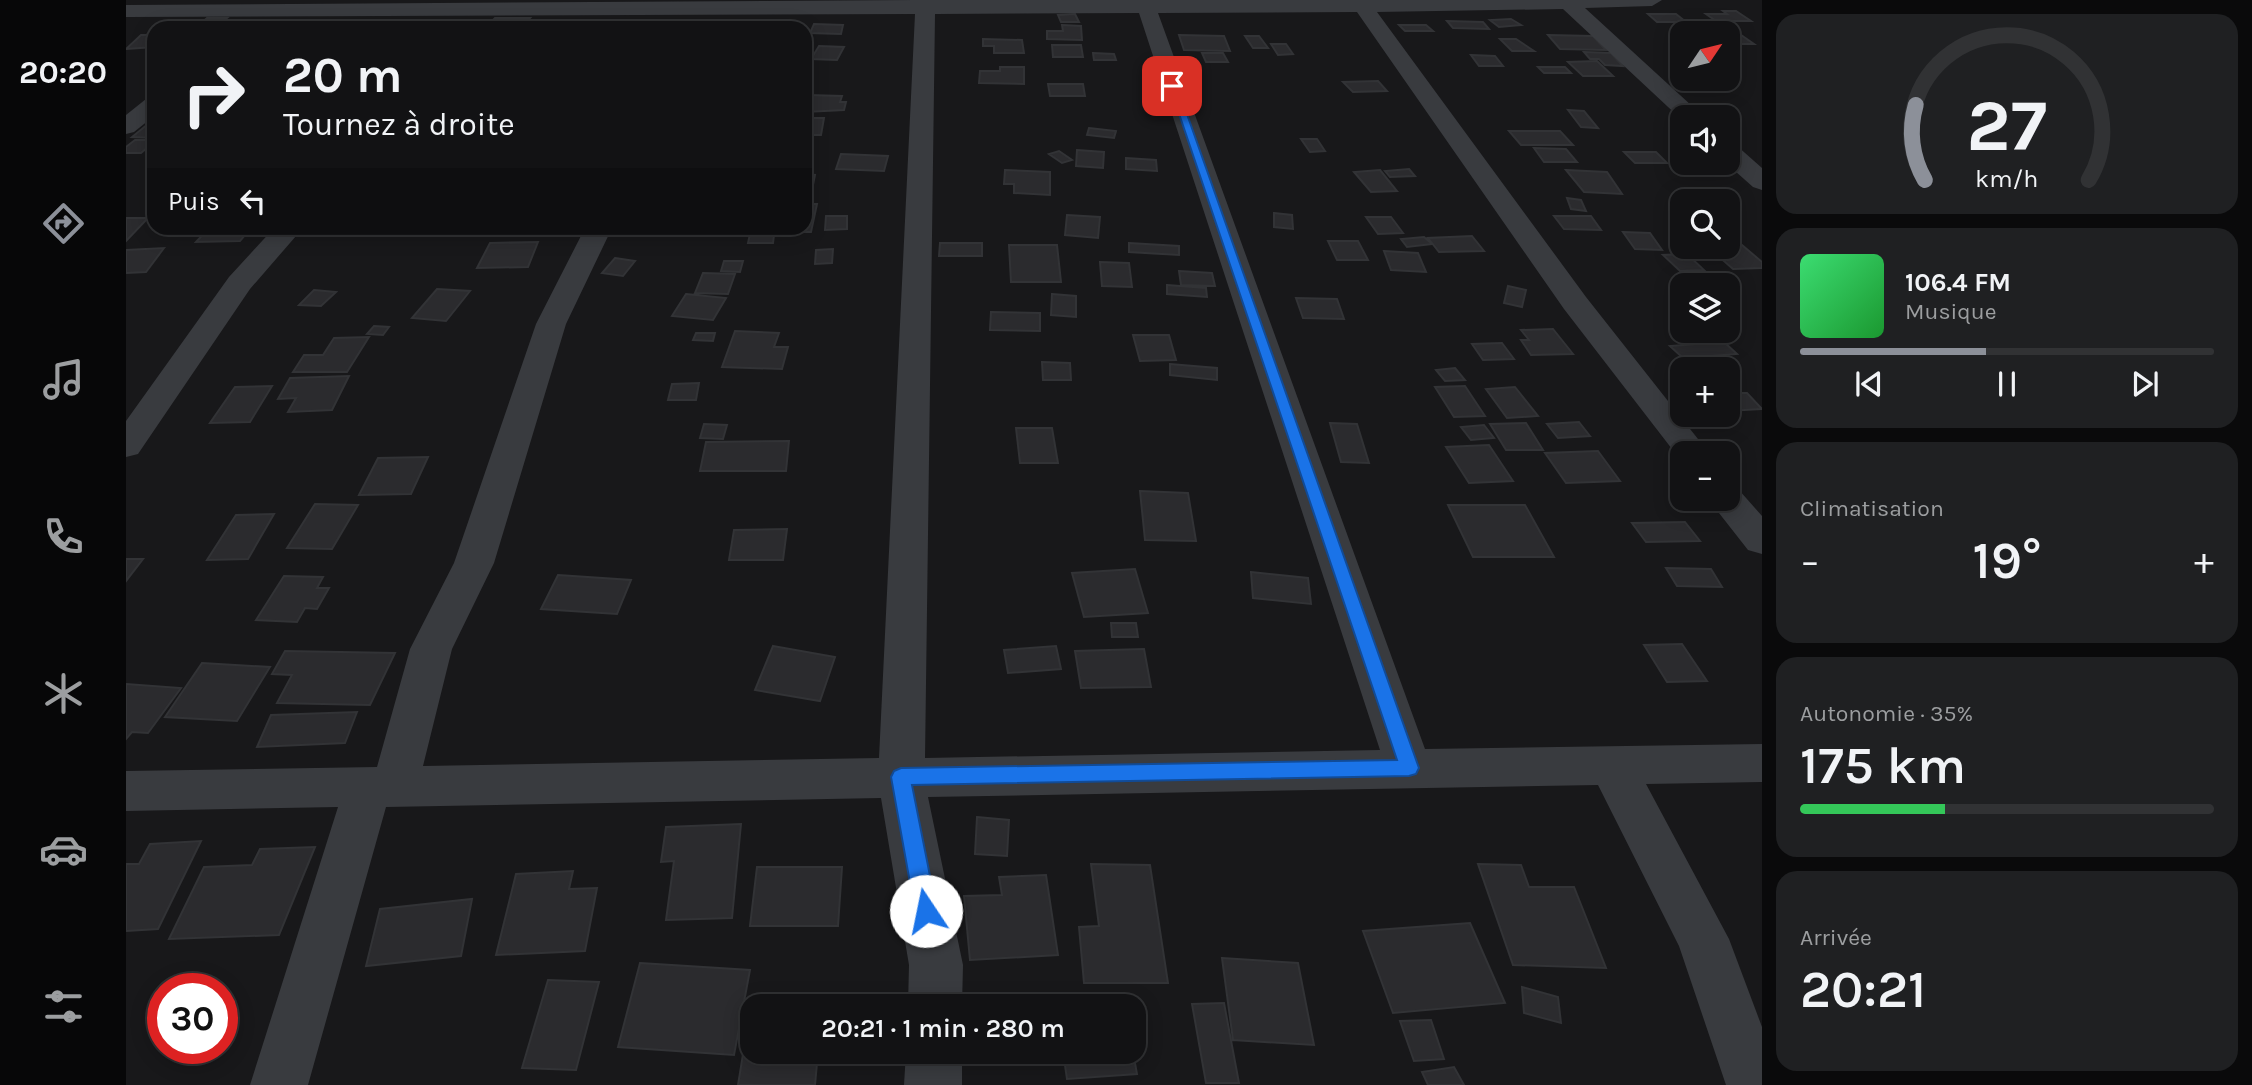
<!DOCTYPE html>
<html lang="fr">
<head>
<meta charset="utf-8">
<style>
	:root { --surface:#121214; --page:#1f2022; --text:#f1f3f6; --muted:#9c9ea0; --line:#313234; --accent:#8c9099 }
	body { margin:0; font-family:Karla,sans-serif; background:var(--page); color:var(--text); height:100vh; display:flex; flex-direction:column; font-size:26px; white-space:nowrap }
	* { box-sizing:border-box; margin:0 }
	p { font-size:23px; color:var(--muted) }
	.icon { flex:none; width:38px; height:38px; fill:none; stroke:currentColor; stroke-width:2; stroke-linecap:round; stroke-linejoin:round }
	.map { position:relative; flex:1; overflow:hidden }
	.panel { display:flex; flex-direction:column; gap:14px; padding:14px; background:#0a0a0b; width:490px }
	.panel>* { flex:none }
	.banner { position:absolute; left:21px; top:21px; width:665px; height:214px; border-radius:21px; box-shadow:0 4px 18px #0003,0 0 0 2px var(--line); background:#121214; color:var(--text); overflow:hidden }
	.needle { width:46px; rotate:55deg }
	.tools { position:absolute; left:1544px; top:21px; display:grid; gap:14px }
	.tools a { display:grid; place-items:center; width:70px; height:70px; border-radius:14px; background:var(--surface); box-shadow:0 4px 18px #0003,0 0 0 2px var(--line); font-size:35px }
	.speed { position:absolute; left:21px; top:973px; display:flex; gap:14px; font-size:35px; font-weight:700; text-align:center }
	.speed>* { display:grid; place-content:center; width:91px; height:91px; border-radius:50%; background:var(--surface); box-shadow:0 4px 18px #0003,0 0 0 2px var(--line); line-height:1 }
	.speed .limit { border:10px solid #d22; background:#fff; color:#111 }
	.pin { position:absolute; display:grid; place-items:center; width:60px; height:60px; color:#fff; margin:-30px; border-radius:14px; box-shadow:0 4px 10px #0006 }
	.me { position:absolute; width:77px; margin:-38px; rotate:349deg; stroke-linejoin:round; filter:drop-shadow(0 0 5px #0008) }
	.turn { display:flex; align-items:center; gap:24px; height:147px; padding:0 21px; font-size:32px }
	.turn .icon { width:91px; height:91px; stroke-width:2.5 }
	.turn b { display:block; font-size:49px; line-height:60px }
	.then { display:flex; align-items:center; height:66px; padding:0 21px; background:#0003; gap:14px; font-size:26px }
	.big { font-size:52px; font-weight:600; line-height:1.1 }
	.panel .widget { flex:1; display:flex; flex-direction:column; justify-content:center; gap:10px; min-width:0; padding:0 24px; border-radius:21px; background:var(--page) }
	.panel .dial { align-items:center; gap:0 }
	.dial svg { height:182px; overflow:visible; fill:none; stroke:var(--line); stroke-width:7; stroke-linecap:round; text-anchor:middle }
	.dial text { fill:var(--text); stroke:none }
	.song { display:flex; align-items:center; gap:21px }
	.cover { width:84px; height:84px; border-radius:10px; background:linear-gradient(135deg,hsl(140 70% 55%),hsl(130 70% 35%)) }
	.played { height:7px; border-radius:4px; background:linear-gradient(90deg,var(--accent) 45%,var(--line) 45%) }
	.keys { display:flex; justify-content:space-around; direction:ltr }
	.heat { display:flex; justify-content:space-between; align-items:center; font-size:38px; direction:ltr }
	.charge { height:10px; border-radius:5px; background:linear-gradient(90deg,#34c759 35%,var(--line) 0) }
	.trip { position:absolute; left:614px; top:994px; width:406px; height:70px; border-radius:21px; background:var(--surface); box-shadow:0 4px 18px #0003,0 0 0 2px var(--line); font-weight:600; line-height:70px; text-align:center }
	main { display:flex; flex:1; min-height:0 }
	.tabs { display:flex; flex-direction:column; width:126px; justify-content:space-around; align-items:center; background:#070708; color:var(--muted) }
	.tabs .icon { width:49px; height:49px }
	.tabs .active { color:var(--accent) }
	.tabs b { font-size:32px; color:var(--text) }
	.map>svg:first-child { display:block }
</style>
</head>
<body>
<main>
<nav class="tabs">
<b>20:20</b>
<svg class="icon active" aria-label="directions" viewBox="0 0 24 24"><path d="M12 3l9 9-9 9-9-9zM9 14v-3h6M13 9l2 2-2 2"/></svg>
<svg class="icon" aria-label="music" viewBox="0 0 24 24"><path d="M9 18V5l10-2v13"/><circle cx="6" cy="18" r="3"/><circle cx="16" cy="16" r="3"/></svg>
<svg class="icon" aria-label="phone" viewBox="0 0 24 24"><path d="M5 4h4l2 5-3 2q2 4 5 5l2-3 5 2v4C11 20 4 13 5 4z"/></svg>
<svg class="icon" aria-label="climate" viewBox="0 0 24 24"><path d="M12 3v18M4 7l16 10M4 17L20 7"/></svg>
<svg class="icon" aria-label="car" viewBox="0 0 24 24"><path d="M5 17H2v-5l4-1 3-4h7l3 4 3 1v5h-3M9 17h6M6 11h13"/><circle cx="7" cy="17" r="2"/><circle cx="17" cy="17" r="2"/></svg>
<svg class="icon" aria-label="filters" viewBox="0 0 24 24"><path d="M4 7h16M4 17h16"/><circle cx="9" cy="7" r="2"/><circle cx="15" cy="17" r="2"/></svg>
</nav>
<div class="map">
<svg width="1636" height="1085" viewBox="0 0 1636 1085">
	<rect width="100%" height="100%" fill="#18181a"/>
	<path fill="#2b2b2e" stroke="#323336" stroke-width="2" d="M1597,11h13l15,10h-35l-10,-7h21z
		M949,14l4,8h-18l-3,-7z
		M1522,14h28l10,8h-29z
		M81,18h20l-11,9h-19z
		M369,18h35l-5,5h-35z
		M1385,19l10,6 -22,2 -9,-7z
		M191,21h24l-8,7h-25z
		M1321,21l36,1 6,7 -36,-1z
		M240,22h29l-6,6h-29z
		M688,24l29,1 -2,9 -31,-1z
		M936,25l19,1 1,14 -35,-1v-8h16z
		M1273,25h27l7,6h-28z
		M1601,34l14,1 13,9h-18z
		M15,35h13v12l-28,2z
		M1053,35l45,1 6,15 -46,-1z
		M1422,35l45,1 13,14 -46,-1z
		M1119,36h14l9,12h-15z
		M857,39l39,1 2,13h-30v-7h-11z
		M1374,39h16l18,12h-22z
		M1145,44h15l7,10 -15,1z
		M926,45h29l2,12h-30z
		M693,46l25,1 -7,13 -26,-1z
		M1458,52l27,1 12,13 -18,-1 -6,-6h-9z
		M967,53l21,1 2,6h-22z
		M1076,53h21l5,9h-22z
		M1345,55l24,1 8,10h-24z
		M1471,61l16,15h-30l-15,-14z
		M874,67h24v17l-45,-1 1,-12h20z
		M1412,67h27l6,6h-27z
		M1252,81l9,10 -34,1 -10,-10z
		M922,84h35l2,12h-35z
		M682,95l34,1 -2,6h6l-2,8 -39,2v-13z
		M1442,110l16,1 14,17 -17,-1z
		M679,118h19l-3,17h-16z
		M22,124h6v14l-22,-1z
		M963,128l27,3 -2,7 -27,-3z
		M1383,131h51l13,14h-52z
		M1175,139h16l8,12 -15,1z
		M9,140h19v2l-13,11h-15v-6z
		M1408,148l32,1 11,13h-33z
		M951,150l27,2 -1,16 -27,-2z
		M933,151l13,9 -10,3 -13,-9z
		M1498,152h32l11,11h-32z
		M715,154l47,2 -4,15 -48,-2z
		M1000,158l30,2 1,11 -31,-2z
		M1283,169l6,7 -25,1 -5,-6z
		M879,170l45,2v23l-36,-2v-9h-10z
		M1254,170l17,21 -26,1 -17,-20z
		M1440,170l41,2 15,22 -38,-2z
		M679,174l10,1 -3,15h-7z
		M1441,198l14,2 5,11 -15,-2z
		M679,204h12l-6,28h-47l1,-4h40z
		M1148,213l18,2 1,14 -19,-2z
		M941,215l33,2 -2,21 -33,-3z
		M700,216h21v13l-22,1z
		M1428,216h37l10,14 -37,-1z
		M1240,217h25l12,16 -25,1z
		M0,218h22l-22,23z
		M83,228h42l-11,13 -44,1z
		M559,228h48l-1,4h-37l1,-3z
		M1497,232l27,1 12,17 -27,-1z
		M624,234l24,1 -1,8h-25z
		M1346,236l12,15 -45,1 -11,-14z
		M1298,237l8,7 -25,3 -6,-8z
		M1202,241h30l10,19h-31z
		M412,242l-10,25 -51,1 13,-25z
		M814,243h42v13h-43z
		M1003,243l50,3v9l-50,-3z
		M883,245h48l4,37h-50z
		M1616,245l20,17v6l-29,1 -25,-22z
		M38,248l-18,24 -20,1v-23z
		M707,249l-1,14 -17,1 1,-14z
		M1258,251l34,2 8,19 -35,-2z
		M1561,254l17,16 -24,1 -17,-16z
		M489,258l20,3 -12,15 -21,-3z
		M598,261h19l-3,11 -19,-1z
		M974,262l29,1 3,24 -30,-1z
		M1053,271l33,2 3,13 -34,-1z
		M577,273l32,1 -7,20 -33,-1z
		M1041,285l39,3 1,9 -40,-3z
		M1382,286l18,4 -4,17 -18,-4z
		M311,289l33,2 -24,30 -34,-3z
		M188,290l22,2 -15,14 -22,-1z
		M560,294l40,4 -13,22 -41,-4z
		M926,294l24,2v21l-25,-2z
		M1170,298l41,1 7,20 -41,-1z
		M865,312l49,1v18l-50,-1z
		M248,326l15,1 -6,8 -16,-1z
		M1427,329l20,25 -42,1 -10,-15h8l-8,-10z
		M609,331l44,2 -5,14h14l-6,22 -60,-2z
		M570,333h19l-2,8 -20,-1z
		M1007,335h36l7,25 -36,1z
		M243,337l-22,35h-54l11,-17h19l11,-17z
		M1598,342l13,12 -54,4 -13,-12z
		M1376,343l12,16 -31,1 -11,-16z
		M916,362l28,1 1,17h-28z
		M1044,364l47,4v12l-47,-5z
		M1329,368l10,12 -20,1 -9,-11z
		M223,376l-17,34 -44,2 8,-14 -18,1 12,-21z
		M573,383l-3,17h-28l4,-16z
		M146,386l-22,36 -40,1 25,-36z
		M1339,386l20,30 -31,1 -19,-30z
		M1389,387l23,29 -31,2 -21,-29z
		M1601,393h20l15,16 -35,2z
		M1453,422l11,14 -32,2 -11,-14z
		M1204,423l27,1 12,39 -28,-1z
		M1400,423l17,27h-37l-16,-26z
		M578,424l23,1 -4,14 -23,-1z
		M1358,425l10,13 -23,2 -10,-13z
		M890,428h36l6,35h-38z
		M663,441l-3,30h-86l6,-29z
		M1363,445l24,36 -44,2 -23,-36z
		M1472,451l22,30 -54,2 -21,-30z
		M302,457l-17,37 -52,1 19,-37z
		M1014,491l48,2 8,48 -51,-1z
		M189,504l43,1 -26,44 -45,-1z
		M1322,505h77l29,52h-81z
		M148,514l-26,45 -41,1 29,-45z
		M1559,522l15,19 -54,1 -14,-19z
		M661,529l-4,31h-54l5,-30z
		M0,559h17l-17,22z
		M1540,568l45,1 11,18 -45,-1z
		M1009,569l13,44 -64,4 -12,-44z
		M1125,572l57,6 3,26 -58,-6z
		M432,575l73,5 -14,34 -76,-5z
		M158,576l39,1 -6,11h12l-12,21 -12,-1 -8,14 -41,-2z
		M985,623h25l2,14h-26z
		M1556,644l25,37 -40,1 -23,-37z
		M647,646l62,11 -15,44 -65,-11z
		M930,646l5,23 -53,4 -4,-23z
		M1018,649l7,38 -70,1 -6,-37z
		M159,651l110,2 -25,52 -93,-2 15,-28 -20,-1z
		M76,663l68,4 -33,54 -72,-4z
		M0,684l55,4 -33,45 -16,-1 -6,7z
		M231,712l-12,31 -88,4 14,-32z
		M851,817l32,3 -2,36 -32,-2z
		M615,824l-9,94 -66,2 8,-59 -13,1 5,-35z
		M75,841l-43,88 -32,2v-67h13l11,-20z
		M189,847l-36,88 -110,4 35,-72 48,-2 8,-16z
		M965,864l59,1 18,118h-84l-5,-56 20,-1z
		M1352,864l43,1 8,22h45l32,81 -93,-3z
		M631,867h85l-4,59h-88z
		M447,871l-4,18 28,-1 -12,63 -89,4 20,-81z
		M920,875l12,80 -88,5 -6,-64 38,-1 -3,-18z
		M346,899l-11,57 -95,10 14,-57z
		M1344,923l35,80 -112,10 -30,-82z
		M1096,958l76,5 16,82 -81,-5z
		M514,963l110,7 -16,85 -116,-8z
		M422,980l51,2 -23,88 -54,-2z
		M1396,987l36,10 3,26 -37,-10z
		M996,996l2,10h-68v-6z
		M1098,1003l15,80h-33l-14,-79z
		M1305,1020l13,39 -30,2 -14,-40z
		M619,1042h7v10h66l-3,33h-77z
		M937,1052h70l4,22 -70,5z
		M1328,1067l10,18h-36l-6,-13z"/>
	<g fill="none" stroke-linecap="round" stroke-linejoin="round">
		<path fill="#393b3f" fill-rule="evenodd" d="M789,0h747l-10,6 -67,2 119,109h-22v3l-119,-111 -186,3 209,285 123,156h-27v9l-118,-153 -207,-297 -199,1 267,736 337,-5v38l-116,2 83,155 33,88v58h-36l-47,-139 -81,-161 -670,12 35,168 -1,41h-54l1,-41 -28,-167 -495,9 -78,278h-58l88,-278 -212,4v-40l251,-4 33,-118 44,-86 82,-239 49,-96h27l-46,96 -72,239 -42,86 -29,117 456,-8 36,-744 -789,3v-12zM1013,13l241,737 -455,8 10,-744z
			M28,97v19l-20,16 -8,2v-19l20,-16z
			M1601,143l9,2 26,23v22l-9,-3 -27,-24z
			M148,228h29l-53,61 -112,165 -12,3v-36l103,-144z
			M1601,487l12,3 23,26v38l-14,-4 -40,-51h19z
			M780,1052h56v33h-58z"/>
	</g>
	<path fill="#1a73e8" stroke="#114b97" stroke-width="2" d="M1043,84l8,2 242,682 -3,6 -7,2 -497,9 25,126 -4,7 -7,3 -8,-3 -3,-7 -24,-134 3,-6 7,-3 496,-8z"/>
</svg>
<div class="tools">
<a><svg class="needle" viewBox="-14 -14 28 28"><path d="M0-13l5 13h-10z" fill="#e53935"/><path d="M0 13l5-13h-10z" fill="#9c9ea0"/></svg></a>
<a><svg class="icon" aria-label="sound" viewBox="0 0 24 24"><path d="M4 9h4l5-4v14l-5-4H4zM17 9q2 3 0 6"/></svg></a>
<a><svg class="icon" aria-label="search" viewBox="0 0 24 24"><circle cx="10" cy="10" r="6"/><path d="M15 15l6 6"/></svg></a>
<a><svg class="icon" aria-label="layers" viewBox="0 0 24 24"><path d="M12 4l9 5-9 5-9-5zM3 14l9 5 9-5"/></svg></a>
<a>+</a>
<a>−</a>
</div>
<div class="speed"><div class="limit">30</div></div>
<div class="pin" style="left:1046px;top:86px;background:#d93025"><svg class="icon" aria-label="arrive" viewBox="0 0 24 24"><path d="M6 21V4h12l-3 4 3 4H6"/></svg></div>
<svg class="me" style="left:800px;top:911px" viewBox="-20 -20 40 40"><circle r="19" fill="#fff"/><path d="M0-13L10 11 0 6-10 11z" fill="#1a73e8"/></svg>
<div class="trip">20:21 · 1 min · 280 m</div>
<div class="banner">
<div class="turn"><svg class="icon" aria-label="right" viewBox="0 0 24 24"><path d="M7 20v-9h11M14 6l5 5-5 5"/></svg><div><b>20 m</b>Tournez à droite</div></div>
<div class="then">Puis<svg class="icon" aria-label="left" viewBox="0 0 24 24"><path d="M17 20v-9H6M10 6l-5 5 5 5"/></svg></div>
</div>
</div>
<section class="panel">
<div class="widget dial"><svg viewBox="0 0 100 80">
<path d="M14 69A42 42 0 1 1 86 69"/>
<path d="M14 69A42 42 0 0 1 10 36" stroke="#8c9099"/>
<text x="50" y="56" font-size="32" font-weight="700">27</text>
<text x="50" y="72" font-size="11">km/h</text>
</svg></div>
<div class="widget">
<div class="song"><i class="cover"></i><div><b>106.4 FM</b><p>Musique</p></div></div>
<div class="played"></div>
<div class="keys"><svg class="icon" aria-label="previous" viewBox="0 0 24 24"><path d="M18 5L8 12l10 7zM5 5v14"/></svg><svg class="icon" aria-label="pause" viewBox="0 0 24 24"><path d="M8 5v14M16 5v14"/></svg><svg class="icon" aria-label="next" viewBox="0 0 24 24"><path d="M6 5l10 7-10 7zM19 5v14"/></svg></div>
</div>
<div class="widget"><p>Climatisation</p>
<div class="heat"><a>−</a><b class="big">19°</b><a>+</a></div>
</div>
<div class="widget"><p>Autonomie · 35%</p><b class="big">175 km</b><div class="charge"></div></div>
<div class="widget"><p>Arrivée</p><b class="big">20:21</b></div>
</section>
</main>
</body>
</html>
